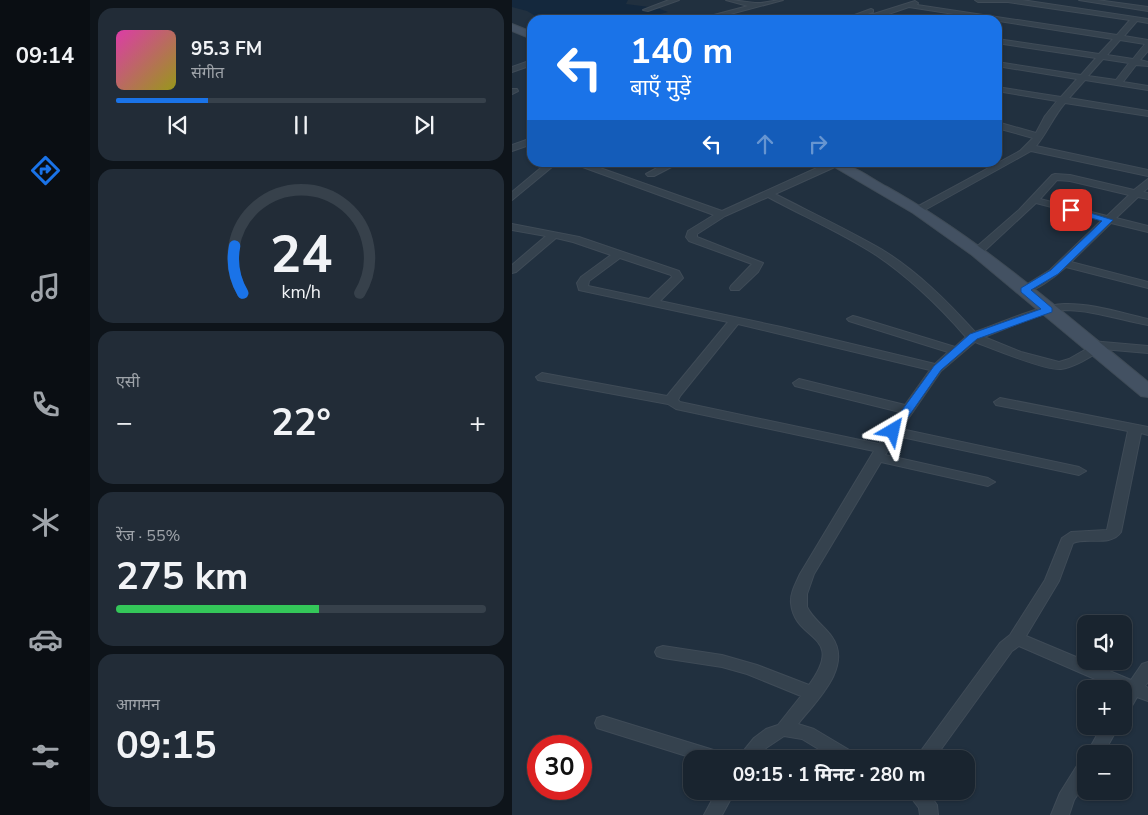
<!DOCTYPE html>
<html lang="hi">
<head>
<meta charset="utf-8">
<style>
	:root { --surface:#19242f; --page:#222c37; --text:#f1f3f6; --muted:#9fa4aa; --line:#37414b; --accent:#1a73e8 }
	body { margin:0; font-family:"Nunito Sans","Noto Sans Devanagari",sans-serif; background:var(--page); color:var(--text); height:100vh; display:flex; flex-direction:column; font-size:19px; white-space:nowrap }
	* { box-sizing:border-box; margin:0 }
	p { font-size:16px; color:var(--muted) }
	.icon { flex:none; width:28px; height:28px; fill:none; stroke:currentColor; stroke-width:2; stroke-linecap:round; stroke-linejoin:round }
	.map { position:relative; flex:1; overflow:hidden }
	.panel { display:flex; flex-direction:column; gap:8px; padding:8px; background:#0e141a; width:422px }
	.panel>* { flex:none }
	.top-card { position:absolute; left:15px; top:15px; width:475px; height:152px; border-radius:15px; box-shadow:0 1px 4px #0004,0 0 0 1px var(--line); background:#1a73e8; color:#fff; overflow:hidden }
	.tools { position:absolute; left:565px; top:615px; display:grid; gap:10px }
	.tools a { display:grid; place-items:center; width:55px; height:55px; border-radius:10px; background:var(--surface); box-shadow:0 1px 4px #0004,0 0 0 1px var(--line); font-size:25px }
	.speed { position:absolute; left:15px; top:735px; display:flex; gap:10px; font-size:25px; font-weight:700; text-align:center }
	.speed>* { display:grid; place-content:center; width:65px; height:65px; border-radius:50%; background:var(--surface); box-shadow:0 1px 4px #0004,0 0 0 1px var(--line); line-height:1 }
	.speed .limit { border:8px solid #d22; background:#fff; color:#111 }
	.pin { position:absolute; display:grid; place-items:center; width:42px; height:42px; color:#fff; margin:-21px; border-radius:10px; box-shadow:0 2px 8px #0006 }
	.me { position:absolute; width:55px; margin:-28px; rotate:36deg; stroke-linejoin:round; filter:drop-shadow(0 0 4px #0008) }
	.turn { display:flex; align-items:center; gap:18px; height:105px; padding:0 20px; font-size:22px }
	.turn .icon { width:65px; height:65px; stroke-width:2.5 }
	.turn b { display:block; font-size:35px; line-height:42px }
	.lanes { display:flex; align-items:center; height:48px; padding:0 20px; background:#0003; justify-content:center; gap:25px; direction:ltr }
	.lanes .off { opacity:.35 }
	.big { font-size:38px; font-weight:700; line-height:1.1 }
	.panel .widget { flex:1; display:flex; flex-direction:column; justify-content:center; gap:8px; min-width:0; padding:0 18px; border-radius:15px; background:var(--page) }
	.panel .dial { align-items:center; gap:0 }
	.dial svg { height:130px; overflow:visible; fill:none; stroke:var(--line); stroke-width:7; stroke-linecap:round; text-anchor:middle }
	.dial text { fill:var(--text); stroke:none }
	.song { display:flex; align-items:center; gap:15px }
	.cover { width:60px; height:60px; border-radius:8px; background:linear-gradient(135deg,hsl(320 70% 55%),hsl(60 70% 35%)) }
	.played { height:5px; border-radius:2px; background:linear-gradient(90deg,var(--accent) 25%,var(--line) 25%) }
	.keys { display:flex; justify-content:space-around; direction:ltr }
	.heat { display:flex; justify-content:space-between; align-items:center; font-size:28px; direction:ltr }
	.charge { height:8px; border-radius:4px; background:linear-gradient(90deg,#34c759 55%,var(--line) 0) }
	.trip { position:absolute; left:171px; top:750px; width:292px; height:50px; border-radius:15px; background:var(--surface); box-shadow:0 1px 4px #0004,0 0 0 1px var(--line); font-weight:700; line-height:50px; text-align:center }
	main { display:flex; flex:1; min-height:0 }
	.dock { display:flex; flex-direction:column; width:90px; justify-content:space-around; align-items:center; background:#0a0e13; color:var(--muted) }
	.dock .icon { width:35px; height:35px }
	.dock .on { color:var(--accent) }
	.dock b { font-size:22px; color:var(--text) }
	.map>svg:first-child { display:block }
</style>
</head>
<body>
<main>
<nav class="dock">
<b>09:14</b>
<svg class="icon on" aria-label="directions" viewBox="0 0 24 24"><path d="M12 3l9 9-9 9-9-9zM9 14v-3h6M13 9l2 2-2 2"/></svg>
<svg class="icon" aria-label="music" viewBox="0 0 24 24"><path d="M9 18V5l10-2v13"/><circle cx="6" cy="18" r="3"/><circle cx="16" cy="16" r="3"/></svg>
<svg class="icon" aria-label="phone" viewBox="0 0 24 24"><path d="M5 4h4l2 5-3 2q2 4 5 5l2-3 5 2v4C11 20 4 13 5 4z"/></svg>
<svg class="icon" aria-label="climate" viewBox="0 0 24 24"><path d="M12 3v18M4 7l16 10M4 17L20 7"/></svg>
<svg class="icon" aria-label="car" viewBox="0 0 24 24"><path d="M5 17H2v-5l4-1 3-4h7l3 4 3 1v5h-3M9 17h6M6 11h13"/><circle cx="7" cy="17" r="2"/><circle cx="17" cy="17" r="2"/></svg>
<svg class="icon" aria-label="filters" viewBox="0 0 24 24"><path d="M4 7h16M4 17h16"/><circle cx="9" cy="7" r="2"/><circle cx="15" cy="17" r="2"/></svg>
</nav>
<section class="panel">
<div class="widget">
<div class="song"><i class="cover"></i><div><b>95.3 FM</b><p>संगीत</p></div></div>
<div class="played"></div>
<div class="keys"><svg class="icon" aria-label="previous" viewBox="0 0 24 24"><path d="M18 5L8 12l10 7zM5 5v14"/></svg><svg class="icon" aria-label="pause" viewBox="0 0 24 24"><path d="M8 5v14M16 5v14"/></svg><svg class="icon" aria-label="next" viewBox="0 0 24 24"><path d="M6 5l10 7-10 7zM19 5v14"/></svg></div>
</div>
<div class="widget dial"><svg viewBox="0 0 100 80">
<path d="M14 69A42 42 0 1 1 86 69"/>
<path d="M14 69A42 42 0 0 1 9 40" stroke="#1a73e8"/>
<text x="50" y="56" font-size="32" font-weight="700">24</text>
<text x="50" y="72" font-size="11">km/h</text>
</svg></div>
<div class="widget"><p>एसी</p>
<div class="heat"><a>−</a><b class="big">22°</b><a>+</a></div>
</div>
<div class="widget"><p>रेंज · 55%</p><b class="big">275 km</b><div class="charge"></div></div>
<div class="widget"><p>आगमन</p><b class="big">09:15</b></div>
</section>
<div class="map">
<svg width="636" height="815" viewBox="0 0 636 815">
	<rect width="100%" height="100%" fill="#21303f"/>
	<path fill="#14283d" d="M0,0h116l-2,4 31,4 11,4 -31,8h-95l-15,-9 -15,-4z"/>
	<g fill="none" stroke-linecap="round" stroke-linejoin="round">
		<g stroke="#3f4b57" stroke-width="2">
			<path id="street" d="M157,0h10l-31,11 -5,-1z
				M214,0c10,0 19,2 29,3 8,1 19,-3 28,-3l-75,20h-13l53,-14z
				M463,0h47l126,19v4l-11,-2 -13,15 24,4v11l-8,9 8,2v4l-12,-1 -13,17 25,4v4l-63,-10 -16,18 79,13v5l-83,-13c-12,14 -18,30 -29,43l112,24v6l-117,-25 -110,61h-6v-4l105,-57 13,-13 -36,-10v-6l39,11 9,-17 12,-15 -60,-10v-4l64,10 16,-18 -80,-13v-4l84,13 15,-17 -99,-15v-4l102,15 14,-15 -204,-32 -38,13h-11l1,-2 54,-17 3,2 -1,2 200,30 13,-15 -122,-18h-30zM608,40l25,4 -12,15 -26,-4zM591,59l26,4 -13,17 -28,-4z
				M567,0h18l51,7v4z
				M359,9l2,1v2l-21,8h-11z
				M20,60v5l-20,7v-5z
				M0,89h5l1,2 -6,3z
				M20,138v6l-20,7v-6z
				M36,162h10l-46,38v-8z
				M57,162h14l139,49 108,-49h8l-1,4 -62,28c35,18 71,35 106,55 36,22 66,52 94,83 24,-8 64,-27 89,-28 27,-1 57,9 84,15v6c-27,-5 -56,-15 -84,-15 -21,1 -60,20 -80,27l37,15 38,10 10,-3 21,-12 -5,-3 6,-3 57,5v7l-46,-4 -2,2c-12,7 -25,16 -39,18 -15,2 -70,-21 -86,-27l-34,29 -40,58 178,38 7,4 -7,4 -182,-39 -12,19 103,23 7,4 -7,4 -107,-24 -67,112 -7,20v13c6,12 17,19 25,30 21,30 -16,64 -34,87l16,5 42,25 3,5h-24l-33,-20 -18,-3 -18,12 -9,11h-20l17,-21 12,-9 12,-4 23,-29 -54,-22 -25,-7 -59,-9 -6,-2 -2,-4 2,-4 6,-2 59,9 35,10 52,20c38,-52 -15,-43 -18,-82 -1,-10 5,-20 9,-29l74,-123 -198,-42 -8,-5 -130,-24 -2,-3 6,-4 125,23 61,-74 -149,-32 -2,-7 4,-6 30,-22 -38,-13 -17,-4 -40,34 -4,1v-8l34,-29 -34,-6v-6l67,13 100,34 4,7 -23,23 121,26 154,37 13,-12 -99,-31 -2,-2 6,-3 4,1 98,30 11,-10c-27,-31 -56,-59 -90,-82 -34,-22 -73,-39 -108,-58l-43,19 -28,18v3l66,26 -5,9 -19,18h-8l-1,-2 1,-2 21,-22 -63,-23 -3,-4 2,-6 26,-16zM108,258l51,17 1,2 -23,22 -61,-13 1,-5zM226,324l192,46 -25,35 -106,-26 -6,4 2,3 105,26 -21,32 -199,-42 -2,-2 2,-4z
				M156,162h13l-27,14h-6l-2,-2z
				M543,174l15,1 64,15 14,-11v9l-5,4 5,1v6l-10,-2 -22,21 32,8v6l-37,-9 -40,39 77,20v6l-82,-21c-9,8 -34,28 -45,25l-1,-2 1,-2 29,-18 52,-50 -66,-17 -55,51h-8v-4l46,-40 33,-35zM545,180l13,1 59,14 -22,21 -67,-17z
				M488,398l148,29v8l-7,-2 -20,99c-10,15 -34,5 -48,11l-14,38 -33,55 105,44 11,-16 6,-2v20l-3,4 3,2v13l-11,-4 -8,14 -6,1v-23h-5l-99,-43 -7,5 -78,108h-19l85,-116 10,-8 35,-55 17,-42 9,-6 36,-2 21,-99 -132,-26 -2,-3z
				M91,716l117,36 6,2 3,5h-33l-99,-31 -2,-5 2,-5z
				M590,726h17l-16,28 -17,1z
				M574,759v23l-12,18 -5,15h-18l9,-22 20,-32z
				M205,791h18l-13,24h-18z
				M394,791h21l10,14 1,10h-18l-1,-7z"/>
		</g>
		<g stroke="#3f4b57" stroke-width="2">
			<path id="secondary" d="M0,24l20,8v7l-20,-8z
				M314,162c25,0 39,13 61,25 95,53 177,127 261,195v15l-7,-1 -169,-141 -59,-42z"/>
		</g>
		<use href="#street" fill="#35424e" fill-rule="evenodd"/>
		<use href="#secondary" fill="#435162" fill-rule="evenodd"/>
	</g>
	<path fill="#1a73e8" stroke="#114b97" d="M559,207l42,13 -55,54 -27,16 21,18v4l-75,27 -36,31 -44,63h-8l-2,-2 47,-65 36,-32 71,-25 -20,-17v-4l30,-18 51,-49 -34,-9 -1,-2z"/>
</svg>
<div class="tools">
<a><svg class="icon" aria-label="sound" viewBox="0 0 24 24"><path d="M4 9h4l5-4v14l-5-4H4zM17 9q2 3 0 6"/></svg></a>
<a>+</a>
<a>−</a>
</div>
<div class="speed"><div class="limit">30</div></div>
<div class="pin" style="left:559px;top:210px;background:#d93025"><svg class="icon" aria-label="arrive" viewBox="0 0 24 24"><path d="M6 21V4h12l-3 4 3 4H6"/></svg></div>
<svg class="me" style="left:381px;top:431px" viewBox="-20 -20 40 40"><path d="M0-17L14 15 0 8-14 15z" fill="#1a73e8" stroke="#fff" stroke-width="4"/></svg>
<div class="trip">09:15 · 1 मिनट · 280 m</div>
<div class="top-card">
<div class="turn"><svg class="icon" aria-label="left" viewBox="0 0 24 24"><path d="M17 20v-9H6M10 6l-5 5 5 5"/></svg><div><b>140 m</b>बाएँ मुड़ें</div></div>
<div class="lanes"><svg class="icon" aria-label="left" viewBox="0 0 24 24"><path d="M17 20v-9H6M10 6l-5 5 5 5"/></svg><svg class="icon off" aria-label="ahead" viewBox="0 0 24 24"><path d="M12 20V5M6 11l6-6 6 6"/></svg><svg class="icon off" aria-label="right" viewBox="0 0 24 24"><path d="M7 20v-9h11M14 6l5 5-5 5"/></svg></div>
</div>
</div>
</main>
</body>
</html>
